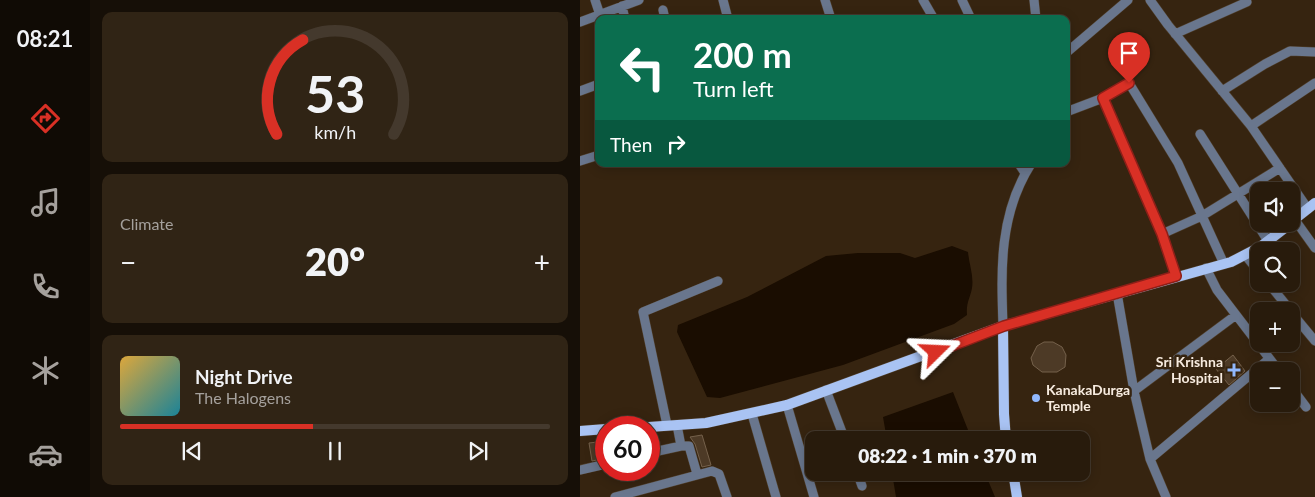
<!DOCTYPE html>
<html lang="en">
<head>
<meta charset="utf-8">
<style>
	:root { --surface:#281b0c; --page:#302415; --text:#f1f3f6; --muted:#a5a19d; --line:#44392d; --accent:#d93025 }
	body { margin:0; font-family:Lato,sans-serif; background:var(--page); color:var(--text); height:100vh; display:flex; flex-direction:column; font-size:19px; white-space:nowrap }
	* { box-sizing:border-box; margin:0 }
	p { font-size:16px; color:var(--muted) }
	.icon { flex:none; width:28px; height:28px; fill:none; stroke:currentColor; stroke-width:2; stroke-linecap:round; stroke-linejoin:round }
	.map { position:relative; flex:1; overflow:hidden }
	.drawer { display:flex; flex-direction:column; gap:12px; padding:12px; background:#160f07; width:490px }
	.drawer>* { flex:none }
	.top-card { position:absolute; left:15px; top:15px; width:475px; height:152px; border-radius:10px; box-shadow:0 2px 12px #0003,0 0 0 1px var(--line); background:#0b6e4f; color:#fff; overflow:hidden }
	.controls { position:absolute; left:670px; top:182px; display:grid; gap:10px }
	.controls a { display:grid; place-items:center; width:50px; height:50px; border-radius:10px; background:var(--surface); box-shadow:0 2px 12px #0003,0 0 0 1px var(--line); font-size:25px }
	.speed { position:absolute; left:15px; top:416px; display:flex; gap:10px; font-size:25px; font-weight:700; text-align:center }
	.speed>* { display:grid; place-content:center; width:65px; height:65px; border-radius:50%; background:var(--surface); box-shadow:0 2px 12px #0003,0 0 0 1px var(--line); line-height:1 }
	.speed .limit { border:8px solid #d22; background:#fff; color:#111 }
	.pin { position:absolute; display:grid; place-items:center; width:42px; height:42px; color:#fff; margin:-51px -21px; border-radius:50% 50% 50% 0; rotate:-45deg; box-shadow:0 0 5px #0007 }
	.pin .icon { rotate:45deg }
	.me { position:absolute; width:55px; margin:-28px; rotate:69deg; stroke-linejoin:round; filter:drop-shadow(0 0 4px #0008) }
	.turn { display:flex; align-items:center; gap:18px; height:105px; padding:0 15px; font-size:22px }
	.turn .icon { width:65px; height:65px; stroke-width:2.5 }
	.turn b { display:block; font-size:35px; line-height:42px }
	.then { display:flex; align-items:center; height:48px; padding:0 15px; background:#0003; gap:10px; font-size:19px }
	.big { font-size:38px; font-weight:800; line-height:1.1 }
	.drawer .widget { flex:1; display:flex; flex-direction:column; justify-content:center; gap:8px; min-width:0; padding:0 18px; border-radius:10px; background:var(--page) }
	.drawer .dial { align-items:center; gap:0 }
	.dial svg { height:130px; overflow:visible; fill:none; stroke:var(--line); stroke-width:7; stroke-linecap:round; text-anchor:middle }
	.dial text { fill:var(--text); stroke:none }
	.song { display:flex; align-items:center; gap:15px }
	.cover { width:60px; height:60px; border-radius:8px; background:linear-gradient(135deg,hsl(40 70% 55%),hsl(190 70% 35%)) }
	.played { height:5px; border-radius:2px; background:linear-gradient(90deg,var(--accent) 45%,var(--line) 45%) }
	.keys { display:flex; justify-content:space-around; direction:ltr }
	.heat { display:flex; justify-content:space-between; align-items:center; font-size:28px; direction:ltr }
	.trip { position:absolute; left:225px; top:431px; width:285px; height:50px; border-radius:10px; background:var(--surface); box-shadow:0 2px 12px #0003,0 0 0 1px var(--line); font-weight:800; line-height:50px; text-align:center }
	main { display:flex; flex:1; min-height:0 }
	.tab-bar { display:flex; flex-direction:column; width:90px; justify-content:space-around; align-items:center; background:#100b05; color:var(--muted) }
	.tab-bar .icon { width:35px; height:35px }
	.tab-bar .current { color:var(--accent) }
	.tab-bar b { font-size:22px; color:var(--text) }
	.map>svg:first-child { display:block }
</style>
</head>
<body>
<main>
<nav class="tab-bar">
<b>08:21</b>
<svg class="icon current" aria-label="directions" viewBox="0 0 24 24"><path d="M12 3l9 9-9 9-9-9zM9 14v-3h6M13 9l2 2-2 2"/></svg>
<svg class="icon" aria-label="music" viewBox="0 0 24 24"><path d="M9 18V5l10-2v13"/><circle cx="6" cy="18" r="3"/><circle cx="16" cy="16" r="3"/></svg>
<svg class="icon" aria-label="phone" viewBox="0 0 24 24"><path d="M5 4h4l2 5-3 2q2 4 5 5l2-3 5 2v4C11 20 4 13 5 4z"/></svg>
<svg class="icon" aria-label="climate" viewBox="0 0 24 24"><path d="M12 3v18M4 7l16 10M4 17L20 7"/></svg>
<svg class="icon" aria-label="car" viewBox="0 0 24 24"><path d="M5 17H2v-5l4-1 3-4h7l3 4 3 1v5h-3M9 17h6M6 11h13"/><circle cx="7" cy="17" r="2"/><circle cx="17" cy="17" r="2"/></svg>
</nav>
<section class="drawer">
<div class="widget dial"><svg viewBox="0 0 100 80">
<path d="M14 69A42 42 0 1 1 86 69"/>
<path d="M14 69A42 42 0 0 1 30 11" stroke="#d93025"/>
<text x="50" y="56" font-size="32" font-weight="700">53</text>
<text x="50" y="72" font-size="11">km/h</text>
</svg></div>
<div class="widget"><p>Climate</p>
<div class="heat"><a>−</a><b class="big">20°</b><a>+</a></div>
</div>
<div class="widget">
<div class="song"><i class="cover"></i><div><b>Night Drive</b><p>The Halogens</p></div></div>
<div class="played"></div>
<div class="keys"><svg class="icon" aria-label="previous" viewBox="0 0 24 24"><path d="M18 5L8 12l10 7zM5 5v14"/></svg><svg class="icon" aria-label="pause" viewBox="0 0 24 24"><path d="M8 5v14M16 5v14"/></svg><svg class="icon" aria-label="next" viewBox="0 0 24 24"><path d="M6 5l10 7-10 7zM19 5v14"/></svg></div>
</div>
</section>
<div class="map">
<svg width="735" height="497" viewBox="0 0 735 497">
	<rect width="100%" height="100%" fill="#362410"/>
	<path fill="#1a0d01" d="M372,246l16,6c1,12 6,24 4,36 -2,11 -6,14 -5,27l-13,9 -111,41 -123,33 -13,-1 -30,-65 1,-7 69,-28 79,-41 32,-3h42l15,5z
		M373,392l19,48h-85l-4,-23z
		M312,473h93l10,24h-99z"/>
	<path fill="#4d3a26" stroke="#75614b" d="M464,342h9l9,5 4,8 -1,12 -8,5h-15l-9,-7 -2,-7 6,-12z
		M653,355l12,16 -16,14 -13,-16z
		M122,435l9,30 -9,2 -7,-23 -5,-7z
		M26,441v17l-14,3 -3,-18z"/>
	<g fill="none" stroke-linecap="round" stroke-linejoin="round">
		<g stroke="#51402d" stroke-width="10">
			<path id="minor" d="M15,0l5,15
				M143,0l5,19
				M245,0l6,19
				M343,0l11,19
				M382,0l9,19
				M454,0l2,19
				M570,0l18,25 83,101 57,83
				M42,6l3,13
				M83,10l2,9
				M0,22l59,-22
				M595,34l72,-32
				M486,53l62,-53
				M0,91l19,-7
				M642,91l43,-27 25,-13 25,1
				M523,98l59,136 14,42
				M486,112l37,-14 26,-15 49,80 46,101
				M671,126l64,-43
				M620,134l68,107
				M0,161l19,-6
				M439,164l6,9
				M715,220l20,28
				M582,234l40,-18 78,-48
				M665,255l14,17
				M626,268l11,22 62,81
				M689,284l22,27
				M537,293l17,98 16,68 16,38
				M711,312l24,29
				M423,326c-2,-57 -4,-112 28,-162
				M711,387l15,20
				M246,390l19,50
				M554,391l102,-76
				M207,405l27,92
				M172,414l24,83
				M87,425l-24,-113 75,-31
				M101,446h8l8,28
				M69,453l32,-7 -4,-21
				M570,459l119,-100
				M0,470l26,-6
				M277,472l5,14
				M35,497l97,-26 7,3 8,23"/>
		</g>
		<g stroke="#51402d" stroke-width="11">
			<path id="major" d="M711,222l24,-19
				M423,326l1,88 2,26
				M55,428l71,-5 81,-18 216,-79 228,-64 29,-15 30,-23
				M0,431l26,-2
				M433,472l4,25"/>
		</g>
		<use href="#minor" stroke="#69768d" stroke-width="9"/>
		<use href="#major" stroke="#a9c3f3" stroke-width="10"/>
	</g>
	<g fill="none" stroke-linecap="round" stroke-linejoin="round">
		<g stroke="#8d1f18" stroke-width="12">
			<path id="route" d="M356,352l68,-26 172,-50 -14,-42 -59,-136 26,-15"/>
		</g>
		<use href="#route" stroke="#d93025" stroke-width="9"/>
	</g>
	<g fill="#91b8fd" stroke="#362410" stroke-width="2">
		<path d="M651.5 362.5h5v5h5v5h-5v5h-5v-5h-5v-5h5z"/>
		<circle cx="456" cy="398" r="5"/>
	</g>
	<g text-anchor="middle" stroke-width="5" stroke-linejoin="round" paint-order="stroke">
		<g font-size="14" font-weight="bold" fill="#f7ebdf" stroke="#362410" text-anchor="end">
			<text x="643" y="367">Sri Krishna<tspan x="643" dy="16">Hospital</tspan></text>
			<text x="466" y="395" text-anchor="start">KanakaDurga<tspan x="466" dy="16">Temple</tspan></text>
		</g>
	</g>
</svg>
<div class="controls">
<a><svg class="icon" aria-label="sound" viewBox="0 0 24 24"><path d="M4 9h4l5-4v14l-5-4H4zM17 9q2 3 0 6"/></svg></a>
<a><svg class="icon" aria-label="search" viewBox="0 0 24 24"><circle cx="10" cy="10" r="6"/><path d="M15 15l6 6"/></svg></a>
<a>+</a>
<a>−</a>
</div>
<div class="speed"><div class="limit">60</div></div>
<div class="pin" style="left:549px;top:83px;background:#d93025"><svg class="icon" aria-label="arrive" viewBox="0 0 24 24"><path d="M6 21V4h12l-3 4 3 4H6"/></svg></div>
<svg class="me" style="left:356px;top:352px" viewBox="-20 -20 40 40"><path d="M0-17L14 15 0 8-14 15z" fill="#d93025" stroke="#fff" stroke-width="4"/></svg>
<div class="trip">08:22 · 1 min · 370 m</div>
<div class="top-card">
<div class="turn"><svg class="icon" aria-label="left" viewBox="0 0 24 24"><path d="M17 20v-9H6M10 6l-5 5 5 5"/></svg><div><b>200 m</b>Turn left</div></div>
<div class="then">Then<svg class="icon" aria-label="right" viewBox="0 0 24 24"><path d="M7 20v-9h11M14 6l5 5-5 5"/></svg></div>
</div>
</div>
</main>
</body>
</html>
